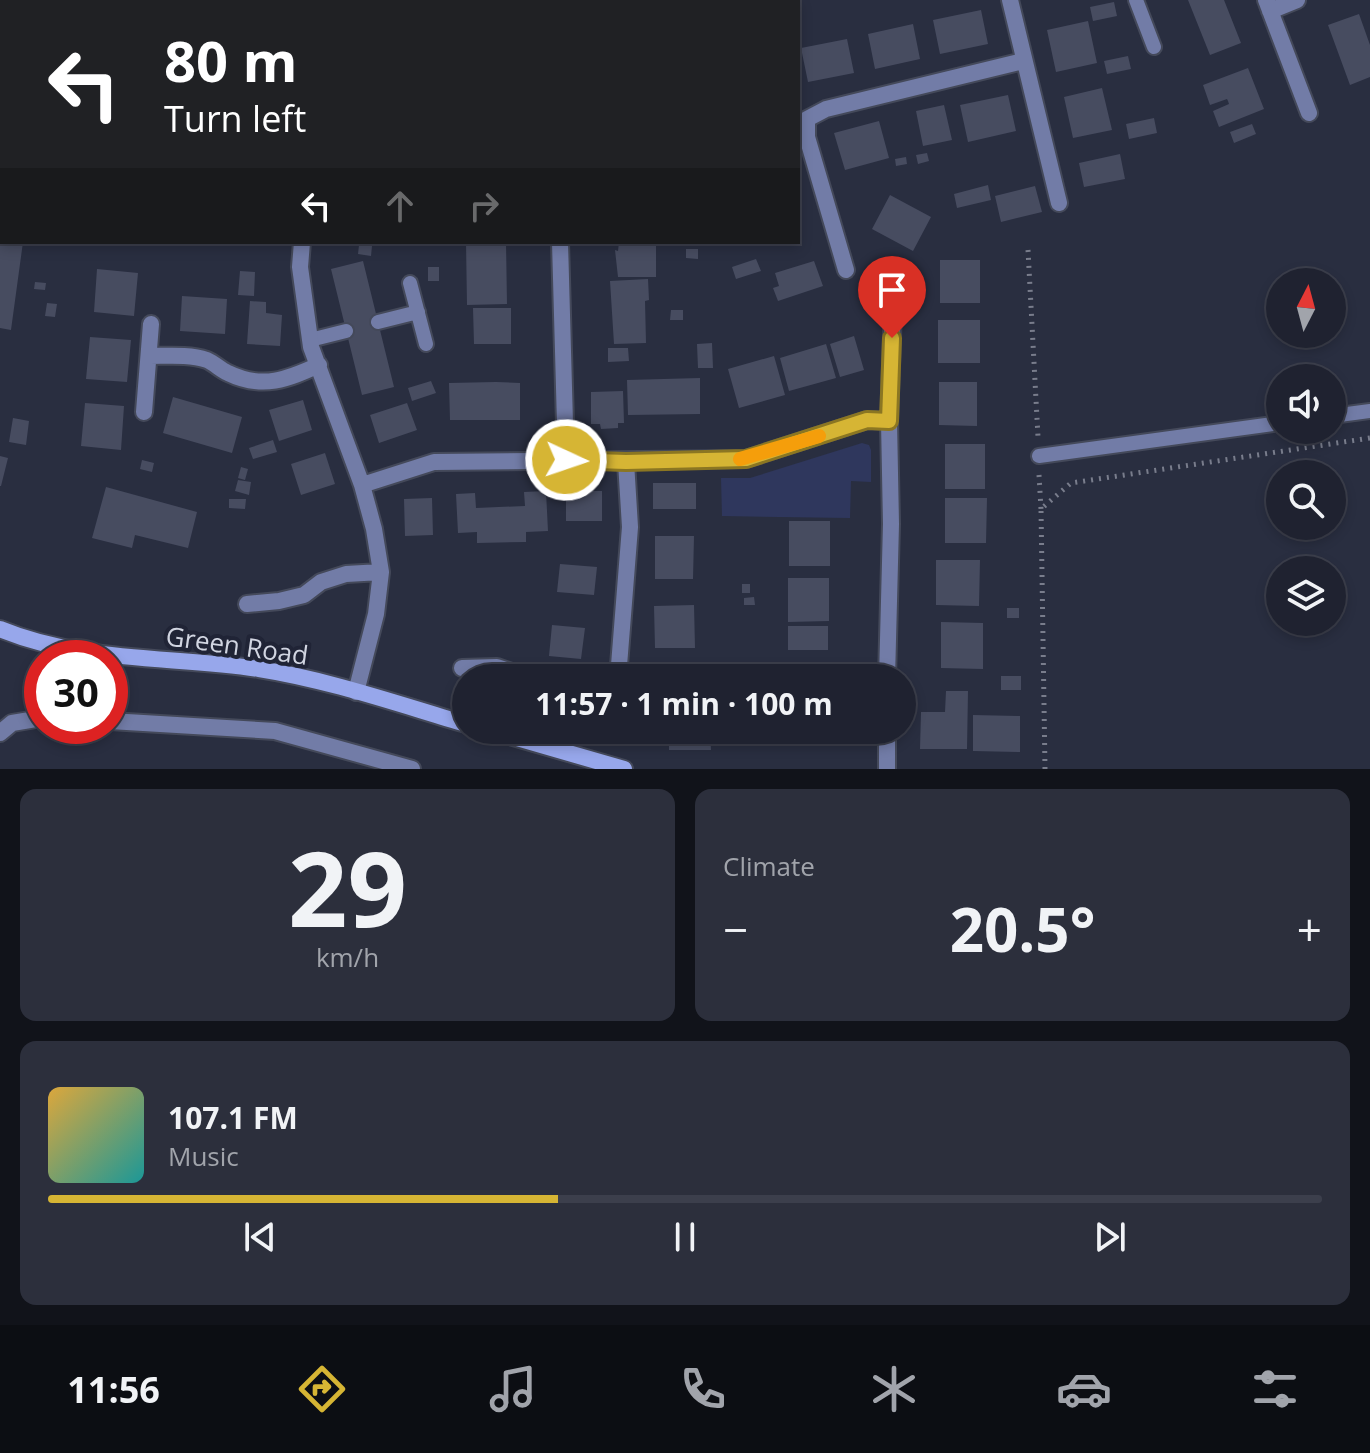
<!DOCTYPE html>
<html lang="en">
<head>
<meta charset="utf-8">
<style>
	:root { --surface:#1f2230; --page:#2c2f3c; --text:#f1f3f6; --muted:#a1a4ab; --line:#3c3f4c; --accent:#d6b534 }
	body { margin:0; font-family:"Open Sans",sans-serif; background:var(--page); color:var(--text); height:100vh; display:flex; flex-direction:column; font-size:30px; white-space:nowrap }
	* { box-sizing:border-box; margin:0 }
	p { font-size:26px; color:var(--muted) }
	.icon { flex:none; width:44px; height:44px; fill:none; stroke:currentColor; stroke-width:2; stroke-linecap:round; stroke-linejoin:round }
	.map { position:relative; height:769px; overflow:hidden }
	.details { display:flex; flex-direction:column; gap:20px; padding:20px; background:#11131a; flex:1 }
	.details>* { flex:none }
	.hud { position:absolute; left:0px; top:0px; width:800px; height:244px; box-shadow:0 4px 12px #0003,0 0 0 2px var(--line); background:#202124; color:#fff; overflow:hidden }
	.needle { width:52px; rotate:6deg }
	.tools { position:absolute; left:1266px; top:268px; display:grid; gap:16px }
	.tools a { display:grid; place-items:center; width:80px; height:80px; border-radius:50%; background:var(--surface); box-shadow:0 4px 12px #0003,0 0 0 2px var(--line); font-size:40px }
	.speed { position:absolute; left:24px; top:640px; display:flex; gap:16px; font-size:40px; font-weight:700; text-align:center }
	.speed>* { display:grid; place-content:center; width:104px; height:104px; border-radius:50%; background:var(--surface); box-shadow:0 4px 12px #0003,0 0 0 2px var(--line); line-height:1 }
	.speed .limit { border:12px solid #d22; background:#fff; color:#111 }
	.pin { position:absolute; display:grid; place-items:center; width:68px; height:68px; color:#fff; margin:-82px -34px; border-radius:50% 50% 50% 0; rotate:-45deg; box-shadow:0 0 8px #0007 }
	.pin .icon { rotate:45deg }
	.me { position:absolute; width:88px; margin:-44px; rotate:93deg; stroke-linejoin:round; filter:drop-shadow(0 0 6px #0008) }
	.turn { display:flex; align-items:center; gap:28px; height:168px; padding:0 32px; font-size:36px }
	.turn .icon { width:104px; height:104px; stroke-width:2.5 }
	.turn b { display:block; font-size:56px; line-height:68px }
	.lanes { display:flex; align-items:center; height:76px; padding:0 32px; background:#0003; justify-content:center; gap:40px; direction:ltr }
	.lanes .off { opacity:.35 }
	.big { font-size:60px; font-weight:700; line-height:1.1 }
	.details .tile { flex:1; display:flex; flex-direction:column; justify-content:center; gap:12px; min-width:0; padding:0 28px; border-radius:16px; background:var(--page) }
	.details .dial { align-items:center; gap:0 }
	.dial b { font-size:104px; line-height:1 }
	.song { display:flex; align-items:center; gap:24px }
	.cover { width:96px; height:96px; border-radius:12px; background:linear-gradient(135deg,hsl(40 70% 55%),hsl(180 70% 35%)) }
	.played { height:8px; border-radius:4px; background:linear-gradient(90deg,var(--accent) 40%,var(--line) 40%) }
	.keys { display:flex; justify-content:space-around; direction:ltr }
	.heat { display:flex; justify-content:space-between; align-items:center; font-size:44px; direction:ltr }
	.details .tiles { flex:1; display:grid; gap:20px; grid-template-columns:1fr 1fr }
	.tile:last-child { grid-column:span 2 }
	.trip { position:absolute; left:452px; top:664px; width:464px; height:80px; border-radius:40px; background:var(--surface); box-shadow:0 4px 12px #0003,0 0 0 2px var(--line); font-weight:700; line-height:80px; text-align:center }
	.menu { display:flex; height:128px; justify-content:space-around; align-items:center; background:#0c0e13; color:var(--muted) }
	.menu .icon { width:56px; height:56px }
	.menu .active { color:var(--accent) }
	.menu b { font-size:36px; color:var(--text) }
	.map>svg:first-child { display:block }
</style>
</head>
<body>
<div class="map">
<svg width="1370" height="769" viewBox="0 0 1370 769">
	<rect width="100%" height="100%" fill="#292e40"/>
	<path fill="#2f375d" d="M862,443l7,2 2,5v32l-20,-1 -1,37 -128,-2 -1,-38h29z"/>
	<path fill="#474c60" d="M1188,0h36l17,43 -31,12z
		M1114,2l3,14 -24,5 -3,-14z
		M981,10l7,34 -48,10 -7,-34z
		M1359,14l11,31v32l-20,8 -22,-60z
		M1088,21l9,42 -41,9 -9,-42z
		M913,24l7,35 -45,10 -7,-35z
		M847,39l7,34 -46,9 -7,-34z
		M1128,56l3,13 -24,5 -3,-13z
		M1248,68l16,41 -45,18 -6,-16 16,-7 -1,-3 -1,-2 -17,6 -7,-20z
		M1102,88l10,42 -39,8 -9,-41z
		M1008,95l8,36 -48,11 -8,-37z
		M944,105l8,35 -29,6 -7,-35z
		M1154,118l3,15 -28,6 -3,-15z
		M879,121l10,37 -44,12 -11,-37z
		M1252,124l4,10 -22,9 -4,-11z
		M927,153l2,8 -11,3 -2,-9z
		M1120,154l5,25 -41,8 -5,-24z
		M906,157l1,7 -11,2 -1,-7z
		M988,185l3,15 -34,8 -3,-14z
		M1035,186l7,26 -41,10 -6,-26z
		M890,195l41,22 -18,34 -41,-22z
		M0,242h23l-12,88 -11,-2z
		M466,242h40l1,62 -40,1z
		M619,242h37v35h-38l-3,-27 3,1z
		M359,245l13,1 -1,10 -13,-2z
		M686,249h12v10l-12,-1z
		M756,259l5,12 -25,8 -4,-12z
		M940,260h40v43h-40z
		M363,261l31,126 -32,8 -31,-126z
		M814,261l9,25 -45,15 -5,-13 6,-2 -4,-13z
		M428,267h11v14h-11z
		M97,269l41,4 -4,43 -40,-4z
		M240,271l15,1 -1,24 -16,-1z
		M648,279l1,21 -4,1 1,42 -32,1 -4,-63z
		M35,282l11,1 -1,7 -11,-1z
		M182,296l45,3 -2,35 -45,-3z
		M250,301l16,1v11l16,2 -2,31 -33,-2z
		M47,303l10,1 -2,13 -10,-1z
		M473,308h38v36h-37z
		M671,310h12v10h-13z
		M938,320h42v43h-42z
		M854,336l10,34 -24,7 -10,-33z
		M90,337l41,3 -4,42 -41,-3z
		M712,343l1,25h-15l-1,-24z
		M826,344l10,34 -47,13 -9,-33z
		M608,348h20l1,13 -21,1z
		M774,356l11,39 -46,13 -11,-39z
		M700,378v36l-72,1 -1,-35z
		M431,381l5,12 -24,8 -4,-13z
		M496,382l24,1v37h-70l-1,-37z
		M939,382h38v44l-38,-1z
		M623,391l1,32h-6v5l-17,1 -1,-5h-9v-32z
		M173,397l69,20 -10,36 -69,-20z
		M303,400l9,30 -33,11 -10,-31z
		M85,403l39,3 -3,44 -40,-4z
		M407,403l10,27 -38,13 -9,-28z
		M13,418l16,3 -3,24 -17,-3z
		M273,440l4,12 -24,7 -4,-11z
		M945,444h40v45h-40z
		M325,453l10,31 -34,11 -10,-31z
		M0,456l8,2 -7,28h-1z
		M142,460l12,3 -2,9 -12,-3z
		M241,467l7,2 -3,11 -7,-2z
		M238,480l13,2 -2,13 -14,-4z
		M653,483h43v26h-43z
		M106,487l91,25 -9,36 -53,-13 -3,13 -40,-10z
		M546,491l2,40 -22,1v10l-49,1v-11l-19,1 -2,-39 19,-1 1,15 49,-2 -1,-14z
		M566,491h36v30h-36z
		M432,498l1,37 -28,1 -1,-37z
		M945,498h42l-1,45h-41z
		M229,499h17l-1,10 -16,-1z
		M789,521h41v45h-41z
		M655,536h39l-1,43h-38z
		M936,560h44l-1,46 -43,-1z
		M560,564l37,3 -3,28 -37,-3z
		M788,578h41v43l-41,1z
		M742,584h8v9h-8z
		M754,597l1,8h-11v-7z
		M694,605l1,43h-40l-1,-42z
		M1007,608h12v10h-12z
		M941,622l42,1v46l-42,-1z
		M552,625l33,3 -4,31 -32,-3z
		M788,626h40v24h-40z
		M706,673v5h-39v-4z
		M1001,676h20v14h-20z
		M946,691h22l-1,58h-47l1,-37h24z
		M973,715l47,1v36l-47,-1z
		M669,730h41l1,20h-42z"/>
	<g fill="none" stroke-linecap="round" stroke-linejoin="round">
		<g stroke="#44495a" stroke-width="18">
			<path id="lane" d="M1136,0l18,47
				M410,283l16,61
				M378,322l40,-10
				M310,340l36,-9
				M1332,416l38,-5
				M1039,456l241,-33"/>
		</g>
		<g stroke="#44495a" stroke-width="20">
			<path id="street" d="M1010,0l49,203
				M1266,0l43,113
				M410,2l1,-2
				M1270,11l27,-11
				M0,110l2,1
				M302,242l-2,25 11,80 51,138 12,44 7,43 -5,42 -20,78
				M560,242l6,218
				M846,270l-39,-133v-18l19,-10 197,-48
				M149,356c19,0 40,-2 58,4 7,3 14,10 21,13 35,17 60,6 91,-8
				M144,412l7,-88
				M362,485l72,-23 312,-3 121,-39 22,1
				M247,604l32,-3 25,-6 17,-13 25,-8 35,-2
				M462,668l35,-1 32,11
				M618,678l12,-151 -4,-65
				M887,678l4,-154 -2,-103 4,-111
				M110,721l165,10 137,38
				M0,733l12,-10 30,-5
				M887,769v-39"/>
		</g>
		<g stroke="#44495a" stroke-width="20">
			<path id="secondary" d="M0,629c82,34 173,27 259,40 70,11 139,35 207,55
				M489,730l135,39"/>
		</g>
		<path stroke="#797d8c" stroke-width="5" stroke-dasharray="2 6" stroke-linecap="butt" d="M1028,250l10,187
			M1039,475l2,34
			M1045,769l-4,-260 30,-26 299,-45"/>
		<use href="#lane" stroke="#727ca7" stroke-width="14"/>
		<use href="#street" stroke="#727ca7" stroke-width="16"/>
		<use href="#secondary" stroke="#97a7eb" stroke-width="16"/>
	</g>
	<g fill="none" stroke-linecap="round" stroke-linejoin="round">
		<g stroke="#8b7622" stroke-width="20">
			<path id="route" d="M566,460l60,2 120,-3 121,-39 22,1 3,-83"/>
		</g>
		<use href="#route" stroke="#d6b534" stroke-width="14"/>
		<path stroke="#f59e0b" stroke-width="14" d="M740,459l79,-23"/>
	</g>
	<g text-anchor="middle" stroke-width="8" stroke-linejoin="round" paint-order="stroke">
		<g font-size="26" fill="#d1d5e1" stroke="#202436">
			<text transform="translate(237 646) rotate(8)" y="9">Green Road</text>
		</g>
	</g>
</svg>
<div class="tools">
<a><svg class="needle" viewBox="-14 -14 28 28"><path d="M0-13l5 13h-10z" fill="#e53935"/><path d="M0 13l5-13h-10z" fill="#a1a4ab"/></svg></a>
<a><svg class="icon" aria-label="sound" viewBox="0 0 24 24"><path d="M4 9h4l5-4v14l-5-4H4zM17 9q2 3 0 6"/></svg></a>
<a><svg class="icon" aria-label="search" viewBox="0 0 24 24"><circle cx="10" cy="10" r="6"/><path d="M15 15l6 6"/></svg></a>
<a><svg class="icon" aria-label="layers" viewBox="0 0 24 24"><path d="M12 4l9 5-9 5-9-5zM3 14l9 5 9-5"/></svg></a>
</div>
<div class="speed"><div class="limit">30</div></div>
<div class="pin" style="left:892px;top:338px;background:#d93025"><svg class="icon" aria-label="arrive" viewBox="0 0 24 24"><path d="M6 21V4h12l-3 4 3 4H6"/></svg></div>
<svg class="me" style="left:566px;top:460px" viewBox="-20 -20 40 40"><circle r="17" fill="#d6b534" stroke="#fff" stroke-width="3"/><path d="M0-11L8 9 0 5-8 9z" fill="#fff"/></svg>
<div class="trip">11:57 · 1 min · 100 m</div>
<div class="hud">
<div class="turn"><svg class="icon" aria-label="left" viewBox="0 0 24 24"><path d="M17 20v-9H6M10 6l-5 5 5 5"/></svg><div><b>80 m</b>Turn left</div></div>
<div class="lanes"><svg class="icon" aria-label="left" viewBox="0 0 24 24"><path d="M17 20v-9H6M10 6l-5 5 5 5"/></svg><svg class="icon off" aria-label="ahead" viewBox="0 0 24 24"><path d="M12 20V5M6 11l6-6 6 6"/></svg><svg class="icon off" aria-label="right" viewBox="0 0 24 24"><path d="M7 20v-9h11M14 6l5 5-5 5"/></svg></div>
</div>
</div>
<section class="details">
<div class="tiles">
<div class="tile dial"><b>29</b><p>km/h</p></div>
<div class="tile"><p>Climate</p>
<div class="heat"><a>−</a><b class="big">20.5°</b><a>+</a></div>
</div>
<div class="tile">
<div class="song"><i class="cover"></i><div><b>107.1 FM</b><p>Music</p></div></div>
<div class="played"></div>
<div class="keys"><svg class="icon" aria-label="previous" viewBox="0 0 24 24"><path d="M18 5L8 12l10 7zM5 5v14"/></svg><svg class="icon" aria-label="pause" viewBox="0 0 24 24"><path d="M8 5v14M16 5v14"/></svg><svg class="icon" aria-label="next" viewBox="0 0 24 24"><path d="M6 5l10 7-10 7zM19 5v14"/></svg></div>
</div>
</div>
</section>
<nav class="menu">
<b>11:56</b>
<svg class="icon active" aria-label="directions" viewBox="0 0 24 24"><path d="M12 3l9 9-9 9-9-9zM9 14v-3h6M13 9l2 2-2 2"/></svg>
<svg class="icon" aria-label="music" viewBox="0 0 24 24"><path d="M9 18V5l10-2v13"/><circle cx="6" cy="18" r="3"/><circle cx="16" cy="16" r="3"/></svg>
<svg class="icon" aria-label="phone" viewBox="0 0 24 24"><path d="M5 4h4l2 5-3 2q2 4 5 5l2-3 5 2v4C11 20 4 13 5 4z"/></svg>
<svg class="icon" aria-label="climate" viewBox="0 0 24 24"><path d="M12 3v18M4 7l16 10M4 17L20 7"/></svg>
<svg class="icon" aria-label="car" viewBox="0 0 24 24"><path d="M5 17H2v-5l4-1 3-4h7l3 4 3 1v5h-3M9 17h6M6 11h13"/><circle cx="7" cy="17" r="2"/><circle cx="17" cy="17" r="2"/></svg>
<svg class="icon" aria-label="filters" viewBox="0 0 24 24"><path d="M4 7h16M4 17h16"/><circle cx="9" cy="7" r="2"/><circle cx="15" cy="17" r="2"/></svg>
</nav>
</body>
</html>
